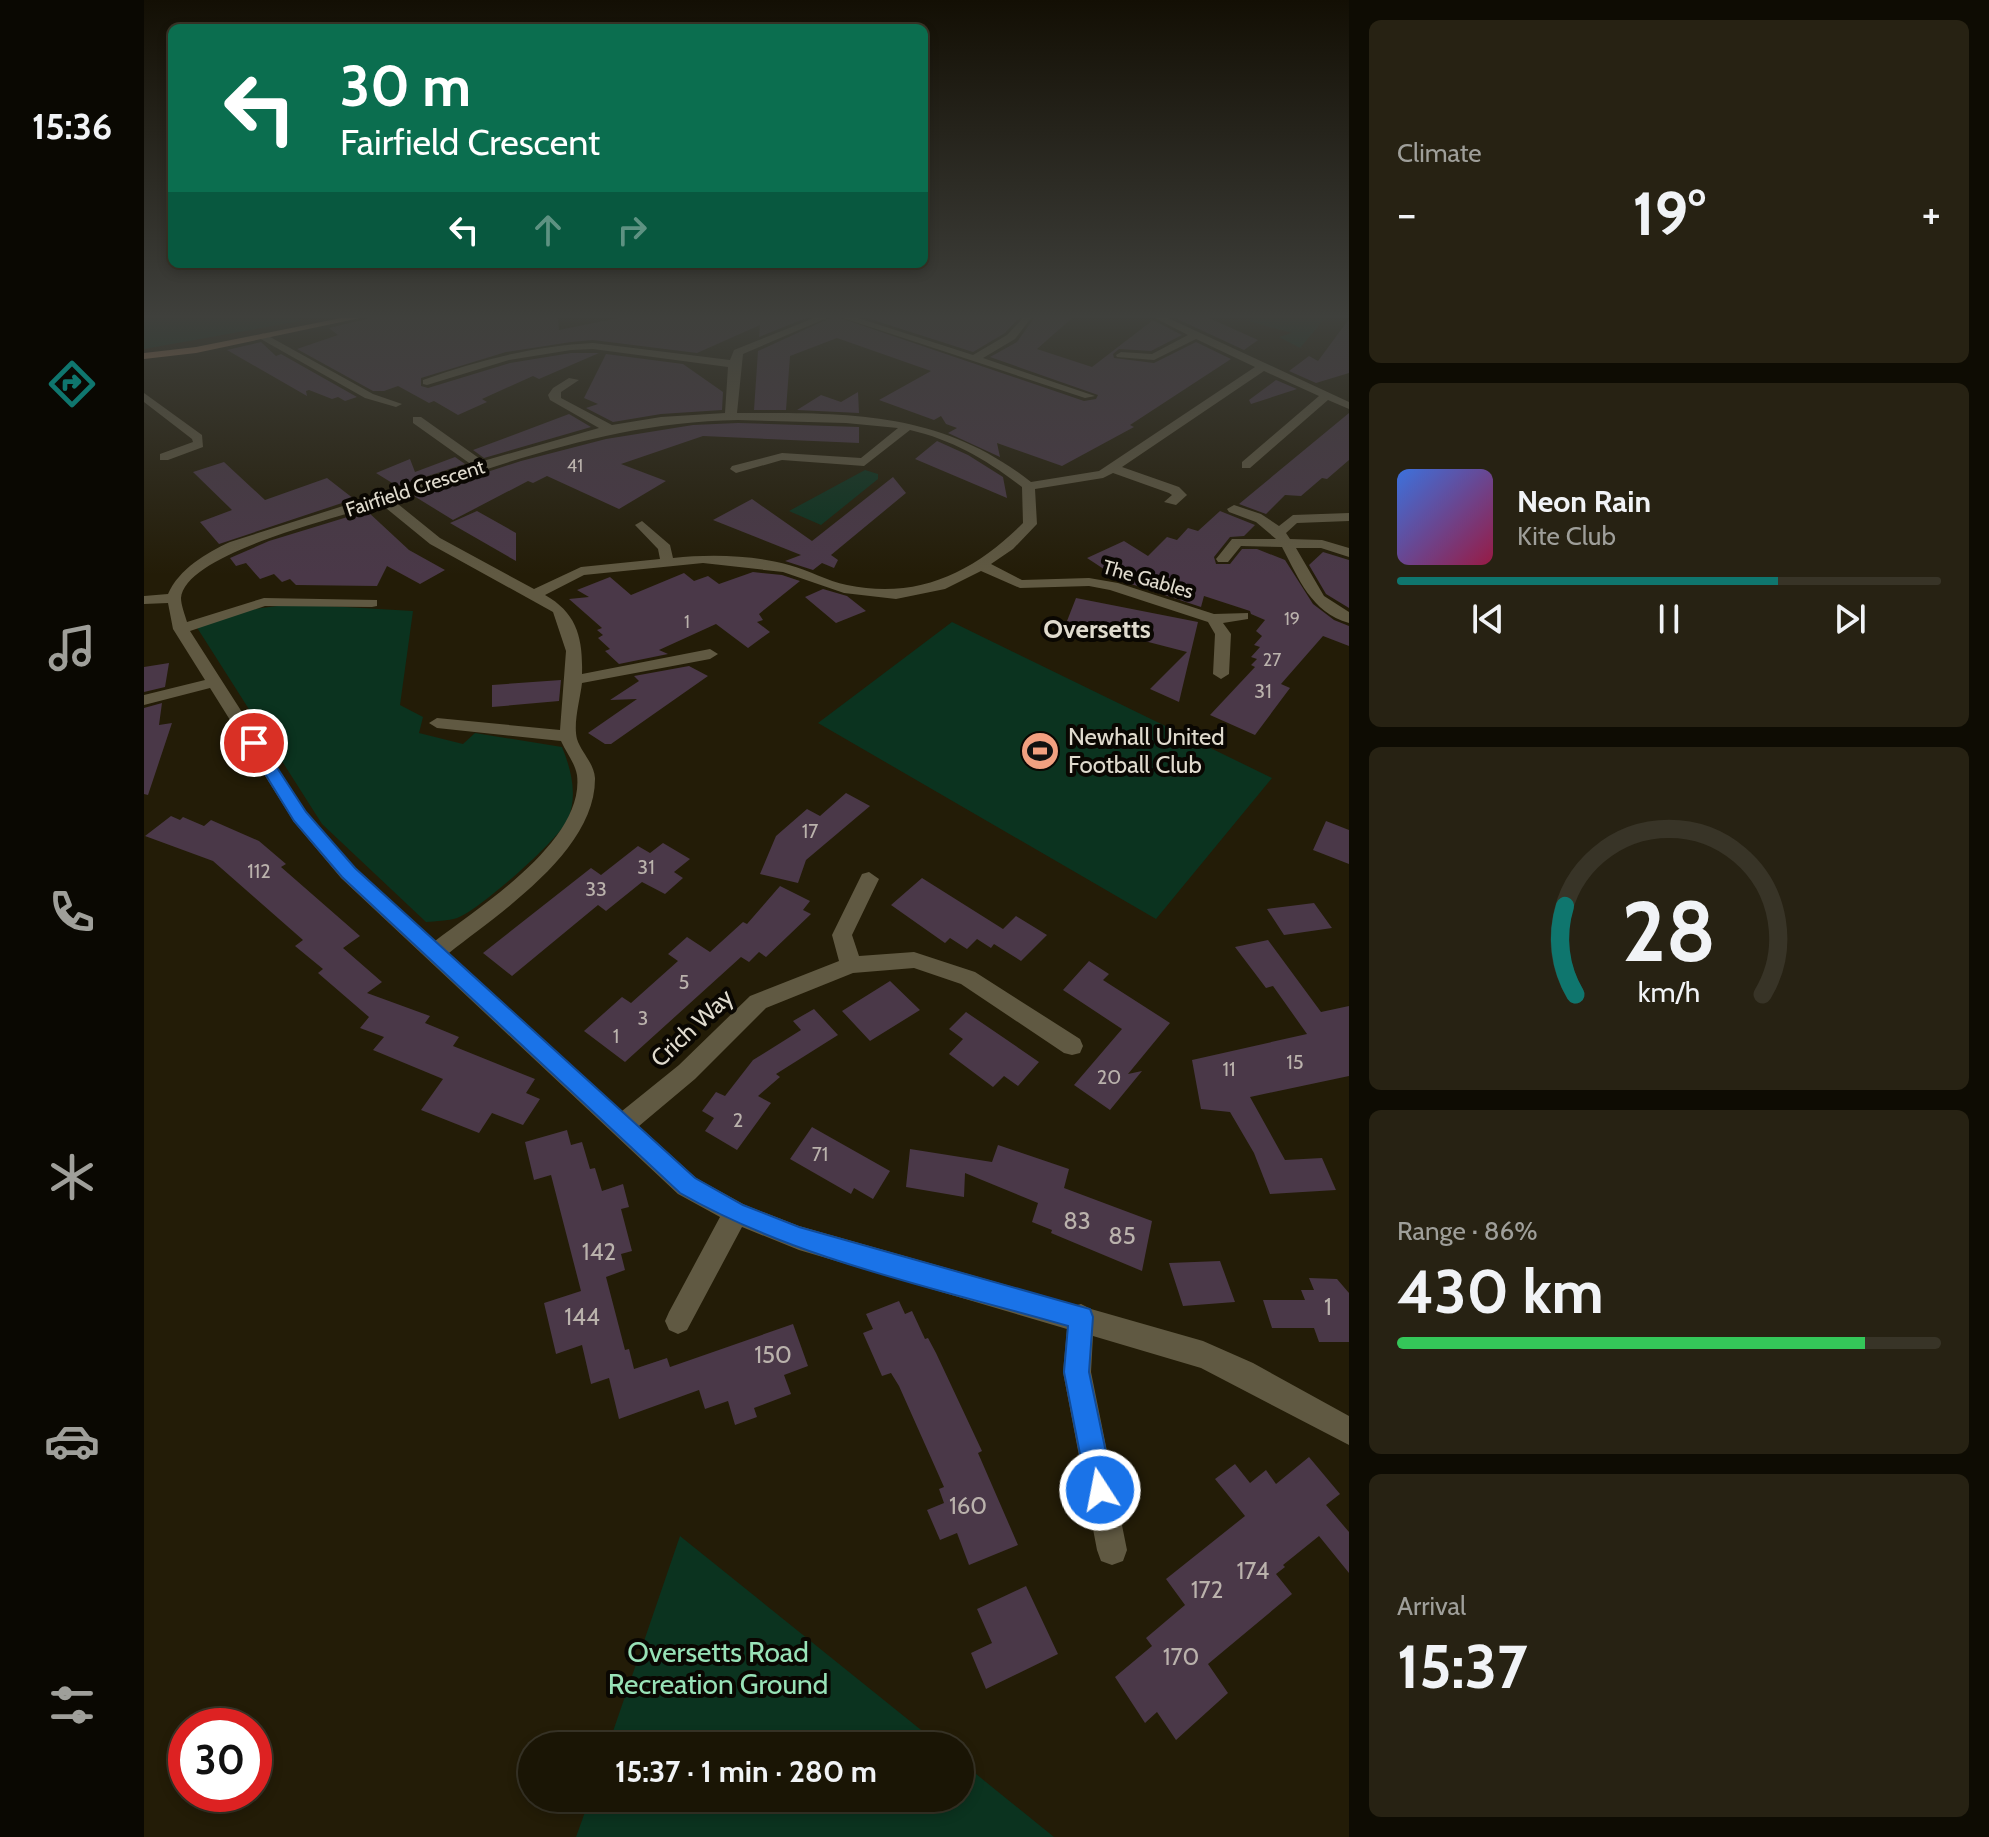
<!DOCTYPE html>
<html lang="en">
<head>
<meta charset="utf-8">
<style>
	:root { --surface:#1a1505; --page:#272213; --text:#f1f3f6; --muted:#9f9f9a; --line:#383427; --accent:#0f766e }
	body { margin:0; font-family:Cabin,sans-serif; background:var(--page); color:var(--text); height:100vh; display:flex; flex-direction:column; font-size:30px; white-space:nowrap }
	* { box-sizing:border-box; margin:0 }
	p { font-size:26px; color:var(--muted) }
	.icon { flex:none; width:44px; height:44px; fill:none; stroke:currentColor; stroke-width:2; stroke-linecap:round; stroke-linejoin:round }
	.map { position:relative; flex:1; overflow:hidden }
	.drawer { display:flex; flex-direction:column; gap:20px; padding:20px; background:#0e0c03; width:640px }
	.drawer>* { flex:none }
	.guide { position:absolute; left:24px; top:24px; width:760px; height:244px; border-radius:12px; box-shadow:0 4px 12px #0003,0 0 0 2px var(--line); background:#0b6e4f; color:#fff; overflow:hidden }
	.speed { position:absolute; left:24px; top:1708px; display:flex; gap:16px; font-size:40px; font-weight:700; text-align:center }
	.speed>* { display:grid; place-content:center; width:104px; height:104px; border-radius:50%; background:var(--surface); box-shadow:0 4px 12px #0003,0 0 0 2px var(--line); line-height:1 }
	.speed .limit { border:12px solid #d22; background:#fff; color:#111 }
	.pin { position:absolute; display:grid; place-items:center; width:68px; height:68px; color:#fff; margin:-34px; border:4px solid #fff; border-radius:50%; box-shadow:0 2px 8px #0007 }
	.me { position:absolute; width:88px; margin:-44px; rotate:349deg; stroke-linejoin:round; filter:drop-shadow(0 0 6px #0008) }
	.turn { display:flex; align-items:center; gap:28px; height:168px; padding:0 40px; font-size:36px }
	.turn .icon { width:104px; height:104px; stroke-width:2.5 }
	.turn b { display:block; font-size:56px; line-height:68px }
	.lanes { display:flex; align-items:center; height:76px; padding:0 40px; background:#0003; justify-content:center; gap:40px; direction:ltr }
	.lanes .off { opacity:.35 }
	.big { font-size:60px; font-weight:800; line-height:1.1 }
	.drawer .widget { flex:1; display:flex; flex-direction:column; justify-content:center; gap:12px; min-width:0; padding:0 28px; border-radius:12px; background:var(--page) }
	.drawer .dial { align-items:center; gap:0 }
	.dial svg { height:208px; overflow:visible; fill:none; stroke:var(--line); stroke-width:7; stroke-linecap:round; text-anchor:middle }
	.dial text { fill:var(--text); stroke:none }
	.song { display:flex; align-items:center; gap:24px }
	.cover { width:96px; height:96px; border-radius:12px; background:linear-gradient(135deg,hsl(220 70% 55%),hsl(340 70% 35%)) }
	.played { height:8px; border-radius:4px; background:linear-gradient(90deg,var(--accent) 70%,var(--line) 70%) }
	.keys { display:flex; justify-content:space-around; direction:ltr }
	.heat { display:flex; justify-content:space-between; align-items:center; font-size:44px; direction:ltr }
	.charge { height:12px; border-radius:6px; background:linear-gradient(90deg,#34c759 86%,var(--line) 0) }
	.trip { position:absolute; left:374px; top:1732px; width:456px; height:80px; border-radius:40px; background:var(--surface); box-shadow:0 4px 12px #0003,0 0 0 2px var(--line); font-weight:800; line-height:80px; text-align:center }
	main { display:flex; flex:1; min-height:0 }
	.tabs { display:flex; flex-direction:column; width:144px; justify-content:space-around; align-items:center; background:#0a0802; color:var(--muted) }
	.tabs .icon { width:56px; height:56px }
	.tabs .active { color:var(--accent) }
	.tabs b { font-size:36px; color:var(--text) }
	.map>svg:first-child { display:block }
</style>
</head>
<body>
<main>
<nav class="tabs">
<b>15:36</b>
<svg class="icon active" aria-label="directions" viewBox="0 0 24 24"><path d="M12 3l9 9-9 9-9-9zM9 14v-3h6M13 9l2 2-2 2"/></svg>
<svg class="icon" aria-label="music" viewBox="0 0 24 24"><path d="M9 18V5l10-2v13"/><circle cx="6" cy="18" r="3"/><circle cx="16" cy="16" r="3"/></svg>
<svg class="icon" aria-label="phone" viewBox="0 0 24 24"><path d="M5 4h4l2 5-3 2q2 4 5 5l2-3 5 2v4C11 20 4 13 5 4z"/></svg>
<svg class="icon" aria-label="climate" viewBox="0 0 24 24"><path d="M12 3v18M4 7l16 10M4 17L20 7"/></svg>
<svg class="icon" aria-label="car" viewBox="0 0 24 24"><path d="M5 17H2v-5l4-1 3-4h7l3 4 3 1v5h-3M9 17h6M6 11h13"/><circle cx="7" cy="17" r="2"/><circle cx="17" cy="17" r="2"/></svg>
<svg class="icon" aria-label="filters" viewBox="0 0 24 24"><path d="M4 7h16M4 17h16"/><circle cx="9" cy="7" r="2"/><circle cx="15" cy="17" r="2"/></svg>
</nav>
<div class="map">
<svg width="1205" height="1837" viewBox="0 0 1205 1837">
	<rect width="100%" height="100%" fill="#231c07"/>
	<path fill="#0b331f" d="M0,318h153l3,3 -156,28z
		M1107,318h74l-25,30 -21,-11 13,-4 -44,-12z
		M721,470l13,4v5l-57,46 -32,-14z
		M149,604l120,7 -13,94 23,12 -4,16 44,11 12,-11 87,14c9,22 16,48 6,72 -8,20 -91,93 -111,99 -9,3 -21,3 -31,4l-104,-98 -126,-198 50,-16z
		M808,622l320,156 -116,141 -338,-196z
		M536,1536l261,210h-333z
		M816,1761l94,76h-478l14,-39h370z"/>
	<path fill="#4a3848" d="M226,318h188l1,12 59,-12h188l-47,19 1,-12 -63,28 -104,-13 -22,2 -65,10 -85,26v8l7,2 82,-25 61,-10h28l-60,26 -6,-3 -51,23 5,3 -29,13 -24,-14 -5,2 -31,-17 -14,5h-11l-76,-42 41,-14 -9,-7z
		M686,318h10l244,83 12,-2 2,-4 -108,-38 27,-15 17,-24h38l-35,31 55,18 61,-47 29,15 -31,16 -32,-2 -6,5 1,4 40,5 42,-21 35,17 -101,66 4,2 -72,39 -65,-23 3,14 -52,-24 9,-5 -11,-4 -5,-8 -7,4 -55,-20 52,-29 -94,-33 -47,18 -4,54h-32l4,-59z
		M723,318h152l-14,15 -32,19z
		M1031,318h34l49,22 -14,10z
		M1205,319v54l-33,10 -27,-12 20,-15 9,5z
		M117,342l15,14 5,-2 76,43 -12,4 -7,-4 -6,2 -23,-9 -3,1 1,5 -80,-46z
		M462,354l77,10 40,28 -1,18 -61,4 -48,8 -27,-14 12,-4 -14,-6z
		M1132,380l21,9 -46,15 -2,-4z
		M714,392l1,21 -62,-3 24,-15 20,7z
		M1205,413v47l-22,19 -5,-1 -21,18 -16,-1 -19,19 -27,-10z
		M425,414l22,13 -107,31 -11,-8z
		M594,423l121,4v16l-156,-7 -82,28 45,17 -47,28 -72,-33 -14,7 -5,-2 -75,39 -39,-24 107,-35 85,-22 87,-14z
		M793,441l31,14 35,22 4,21 -92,-39z
		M311,457l10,7 -68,22 -21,-13 34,-14 5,13z
		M80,462l41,38 62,-22 27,21 -135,45 -19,-22 32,-12 -39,-38z
		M749,477l13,16 -75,62 7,5 -4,8 -12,-5 -9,7 -28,-9 16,-6 -88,-35 39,-21 60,42z
		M223,511l42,39 36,20 -25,14 -33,-18 -10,20 -81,-1 -6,-6 -8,3 -8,-8 -14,5 -14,-16 -10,3 -6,-8 39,-17z
		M333,511l39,22v28l-66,-38z
		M1076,511l35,14 -11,11 -14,1 -16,20 2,7h14l12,-15h15l28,11 28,44 21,16 15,6v20l-26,-10 -42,48 9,4 -35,47 -45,-20 45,-48 -4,-2 6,-6 -6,-2 9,-10 -6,-2 8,-9 -6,-5 9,-11 -14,-6 -1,-3 -46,-15 -3,11 -79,-26 -35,-23 37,-17 24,15 19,-19 10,3 11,-12 10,3z
		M1179,552l26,8v48l-23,-14 -17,-29z
		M609,572l29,3 18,6 -41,33 4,6 -6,2 13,10 -22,16 -32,-24 -57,26 9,4 -49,10 -14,-13 5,-2 -12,-11 5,-3 -6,-5 5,-2 -33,-29 20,-2 -12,-7 33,-13 21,18 53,-22 10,8 14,-5 11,8z
		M679,589l24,7 19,15 -30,12 -31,-26z
		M932,598l122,24 -19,80 -29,-13 37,-37 -120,-31z
		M25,663l-4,24 -21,5v-25z
		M545,666l19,10 -97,68h-6l-17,-11 49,-34 -27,1 29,-19 -5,-5z
		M417,680l-2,21 -67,6v-22z
		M18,703l-3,22 13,-2 -24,72 -4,-1v-86z
		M702,793l24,13 -64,54 -8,23 -38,-9 16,-38 31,-27 13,7z
		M27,816l9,4 3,-3 21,9 7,-6 48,21 27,23 -5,3 79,69 -17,12 39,34 -15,11 63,23 -5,7 34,14 -6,9 82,33 -9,14 14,6 -17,26 -31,-12 -13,20 -58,-23 22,-31 -70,-29 11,-13 -24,-9 9,-11 -51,-44 5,-4 -28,-23 8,-6 -90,-79 -68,-25z
		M1182,821l23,9v34l-36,-14z
		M519,843l27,16 -16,13 9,6 -18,16 -23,-12 -36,29 -8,-6 -86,71 -29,-23 108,-85 10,7 37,-29 12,7z
		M778,878l81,51 13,-13 31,19 -26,26 -27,-17 -3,4 -14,-9 -10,10 -17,-11 -5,5 -54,-38z
		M636,886l30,15 -7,9 8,4 -45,43 -7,-5 -10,10 -8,-5 -116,105 -41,-31 38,-34 9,6 47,-42 -10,-7 19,-17 23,15 33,-30 4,2z
		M1170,903l18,25 -48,7 -17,-26z
		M1124,940l53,72 28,-6v70l-99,21 35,63 37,-2 14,32 -66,4 -16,-41 -24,-41 -29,-3 -9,-49 115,-26 -34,-48 -7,2 -31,-41z
		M945,961l20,13 -6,6 67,43 -42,51 14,-3 -32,39 -36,-25 48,-56 -59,-39z
		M746,981l30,29 -50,31 -28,-30z
		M670,1009l24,26 -62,39 4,3 -22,19 13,7 -34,47 -32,-19 9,-13 -12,-7 14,-19 9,4 28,-36 48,-30 -8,-9z
		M822,1012l73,50 -21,24 -14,-10 -11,11 -44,-33 14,-15 -14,-10z
		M668,1127l78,44 -17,28 -19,-11 -3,6 -61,-35z
		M423,1130l4,15 11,-3 8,27 5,-1 7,23 21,-7 6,23 -8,2 11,42 -11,3 4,16 -19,7 19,73 4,-1 5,20 33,-11 3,9 123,-43 15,42 -24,9 7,19 -37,14 3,9 -22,8 -7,-24 -23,8 -6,-19 -80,29 -10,-41 -18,6 -9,-39 -26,9 -12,-51 37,-12 -30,-116 -17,5 -9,-38z
		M854,1145l71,24 -5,19 88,33 -10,50 -91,-38 1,-3 -20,-8 6,-19 -73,-30 -1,24 -58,-10 4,-38 82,13z
		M1076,1261l15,41 -52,4 -14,-43z
		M1165,1278l28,1 12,14v49h-30l-5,-14h-42l-9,-28h42l-4,-10h13z
		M755,1301l6,13 7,-3 13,28 3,-1 8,15 46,98 -4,2 40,92 -49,20 -12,-32 -17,7 -13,-30 17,-7 -5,-14 5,-2 -45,-101 -8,-13 -9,3 -19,-43 10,-4 -7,-15z
		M1165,1457l31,37 -14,11 23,27v41l-30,-37 -36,29 2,2 -9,7 16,20 -84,70 20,29 -52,47 -19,-28 -12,11 -30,-46 37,-31 -6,-8 39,-33 -19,-26 79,-63 -30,-37 20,-15 15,19 16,-13 10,14z
		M882,1586l32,68 -72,35 -15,-36 21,-10 -15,-34z"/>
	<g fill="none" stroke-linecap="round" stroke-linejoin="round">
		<path fill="#605942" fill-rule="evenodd" d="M670,318h13l-84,36 -6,59c110,0 203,-3 294,69l68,-11 156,-104 -59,-28 -42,21 -37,-3 -1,-2 5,-3 31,2 36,-19 -33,-17h13l181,84v7l-21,-9 -78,68h-8v-6l77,-66 -55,-25 -142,96 57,20 8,8 -11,10 -12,-3 8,-7 -3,-2 -56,-20 -10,5 -68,11 2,35 -24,25 -22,15 31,16 67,-2 29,5 96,31 34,-1v6l-25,4 8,11 -2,40 -8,5 -8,-5 2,-40 -7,-12 -98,-32 -21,-4 -69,2 -39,-17 -36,18 -49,10 -52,-6 -61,-21 -80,-9 -119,12 -39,20c32,18 38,43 37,79l128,-25 8,5 -8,5 -128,24c-2,17 -9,40 -5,56 4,13 17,24 18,39 1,73 -96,135 -146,175l173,158 57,-46 71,-69 89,-35 -7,-26 30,-61 7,-2 10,7 -27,56 7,21 55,-4 61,20 105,67 3,7 -3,7 -8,2 -8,-2 -103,-69 -47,-16 -61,5 -87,35 -71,71 -56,47 57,52 49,27 54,21 278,79 4,-1 10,5 112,32 50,22 96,53v29l-148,-77 -108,-32 -2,36 36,178 -4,11 -11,4 -11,-4 -4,-11 -34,-178 4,-43 -268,-79 -57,-23 -55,103 -9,4 -9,-4 -4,-9 4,-9 51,-95 -42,-23 -337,-316 -47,-56 -84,-134 -66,17v-10l61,-15 -32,-51 -5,-26 -24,1v-8l24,-2c11,-25 38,-41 62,-52l242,-77 -59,-42v-6h8l62,44 116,-33 -49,-28 -2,-5 5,-7 16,-10 10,2 -18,12v6l51,27 49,-8 64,-4 3,-46 -135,-18 -22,1 -62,10 -82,25 -4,-1v-4c56,-20 111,-34 170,-37l137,17 4,-10zM594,420l108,3 52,5 -37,30 -79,-5 -50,13 -2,3 6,4 46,-13 82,6 46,-36c43,10 77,30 112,57l1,36c-49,49 -105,77 -176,62 -20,-4 -38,-15 -58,-20 -35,-10 -79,-11 -116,-7l-3,-13 -28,-24 -7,4 23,24 2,10 -79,8 -47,22 -94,-51 -47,-38c116,-38 221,-78 345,-80zM237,504l49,40 123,68 13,39 -6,79 -123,-12 -8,5 8,5 124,13c5,11 14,22 16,34 8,66 -97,131 -142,166l-80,-73 -49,-56 -116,-181 75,-25 107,1 5,-1v-6l-113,-2 -77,24c-2,-7 -6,-17 -6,-24 4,-45 162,-82 200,-94z
			M699,318h15l115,37 34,-20 16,-17h8l-16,21 -32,19 112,38 -10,2z
			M119,333l110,61 29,10 -6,3 -31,-9 -106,-60 -1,-2z
			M0,393l58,42 1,12 -35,13h-8v-6l33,-12 -1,-3 -48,-37z
			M1090,505l27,9 18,12 14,-11 56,-2v8l-52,2 -11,10 4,6 32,1 27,8v9l-28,-9h-25l28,48 25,16v11c-38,-11 -50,-44 -67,-76l-41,-1 -13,16h-10l-2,-3 16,-20h44l-20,-17 -27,-10 -2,-3z"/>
		<path fill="#bb8862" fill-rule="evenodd" d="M197,318h19l-164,35 -52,6v-6l52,-6z"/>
	</g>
	<linearGradient id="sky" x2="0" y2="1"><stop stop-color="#130f04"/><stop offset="0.55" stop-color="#3f403c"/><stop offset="1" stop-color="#3f403c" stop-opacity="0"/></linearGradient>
	<rect width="1205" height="575" fill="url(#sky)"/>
	<path fill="#1a73e8" stroke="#114b97" stroke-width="2" d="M110,738l5,2 47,72 49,56 340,310 48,27 56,22 291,82 3,8 -4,55 25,118 -4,10 -10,4 -9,-4 -4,-10 -23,-118 4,-46c-131,-38 -269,-65 -388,-133l-338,-316 -48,-56 -48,-78z"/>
	<defs>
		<g id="stadium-disc" transform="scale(2)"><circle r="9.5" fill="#f2a080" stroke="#0a0702"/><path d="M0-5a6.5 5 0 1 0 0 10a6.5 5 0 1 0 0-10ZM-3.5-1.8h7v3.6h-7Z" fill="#111"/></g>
	</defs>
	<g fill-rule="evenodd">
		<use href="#stadium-disc" x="896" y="751"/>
	</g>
	<g text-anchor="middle" stroke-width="8" stroke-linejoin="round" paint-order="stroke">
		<g font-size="18" fill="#bab2ac">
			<text x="431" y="472">41</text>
			<text x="1148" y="625">19</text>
			<text x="543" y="628">1</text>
			<text x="1128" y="666">27</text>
		</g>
		<g font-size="20" fill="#e0dbce" stroke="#0a0702">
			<text transform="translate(271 488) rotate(-18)" y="7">Fairfield Crescent</text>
			<text transform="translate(1004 579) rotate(16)" y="7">The Gables</text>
		</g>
		<g font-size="20" fill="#bab2ac">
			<text x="1119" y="698">31</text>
			<text x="666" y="838">17</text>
			<text x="502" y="874">31</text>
			<text x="115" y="878">112</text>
			<text x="452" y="896">33</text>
			<text x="540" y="989">5</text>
			<text x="499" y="1025">3</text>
			<text x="472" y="1043">1</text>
			<text x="1151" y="1069">15</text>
			<text x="1085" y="1076">11</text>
			<text x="965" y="1084">20</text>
			<text x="594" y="1127">2</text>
			<text x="676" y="1161">71</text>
		</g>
		<g font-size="24" fill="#e0dbce" stroke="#0a0702" text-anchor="start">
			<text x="924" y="745">Newhall United<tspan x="924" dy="28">Football Club</tspan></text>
		</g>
		<g font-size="24" fill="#e0dbce" stroke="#0a0702">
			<text transform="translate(548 1028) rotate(-43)" y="8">Crich Way</text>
		</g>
		<g font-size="24" fill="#bab2ac">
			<text x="933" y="1229">83</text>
			<text x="978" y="1244">85</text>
			<text x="455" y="1260">142</text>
			<text x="1184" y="1315">1</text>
			<text x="438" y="1325">144</text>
			<text x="629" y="1363">150</text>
			<text x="824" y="1514">160</text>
			<text x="1109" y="1579">174</text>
			<text x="1063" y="1598">172</text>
			<text x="1037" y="1665">170</text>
		</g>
		<g font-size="26" font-weight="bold" fill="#e0dbce" stroke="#0a0702">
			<text x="953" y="638">Oversetts</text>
		</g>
		<g font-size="28" fill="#98e2b7" stroke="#0a0702">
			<text x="574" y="1662">Oversetts Road<tspan x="574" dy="32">Recreation Ground</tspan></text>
		</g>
	</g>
</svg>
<div class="speed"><div class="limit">30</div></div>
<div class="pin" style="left:110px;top:743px;background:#d93025"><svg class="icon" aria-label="arrive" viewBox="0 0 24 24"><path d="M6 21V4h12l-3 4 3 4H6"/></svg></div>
<svg class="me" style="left:956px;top:1490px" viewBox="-20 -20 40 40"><circle r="17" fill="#1a73e8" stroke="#fff" stroke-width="3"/><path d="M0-11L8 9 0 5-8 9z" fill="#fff"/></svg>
<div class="trip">15:37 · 1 min · 280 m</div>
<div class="guide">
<div class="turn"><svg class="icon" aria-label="left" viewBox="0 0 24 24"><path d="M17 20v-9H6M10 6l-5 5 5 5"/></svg><div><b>30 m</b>Fairfield Crescent</div></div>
<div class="lanes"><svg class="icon" aria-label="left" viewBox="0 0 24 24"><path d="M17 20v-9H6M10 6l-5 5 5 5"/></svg><svg class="icon off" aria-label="ahead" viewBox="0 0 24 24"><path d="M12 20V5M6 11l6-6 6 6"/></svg><svg class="icon off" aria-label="right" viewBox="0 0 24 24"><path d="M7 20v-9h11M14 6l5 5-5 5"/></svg></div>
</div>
</div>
<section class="drawer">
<div class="widget"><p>Climate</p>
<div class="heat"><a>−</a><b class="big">19°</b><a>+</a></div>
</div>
<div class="widget">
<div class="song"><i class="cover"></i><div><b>Neon Rain</b><p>Kite Club</p></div></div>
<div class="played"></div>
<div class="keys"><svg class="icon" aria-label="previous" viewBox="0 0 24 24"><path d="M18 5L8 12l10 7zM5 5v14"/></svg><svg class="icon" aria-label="pause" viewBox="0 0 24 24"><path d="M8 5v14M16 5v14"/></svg><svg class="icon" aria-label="next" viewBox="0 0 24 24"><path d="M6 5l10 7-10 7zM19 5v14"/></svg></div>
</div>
<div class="widget dial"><svg viewBox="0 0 100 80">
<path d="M14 69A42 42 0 1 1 86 69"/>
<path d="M14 69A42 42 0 0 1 10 35" stroke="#0f766e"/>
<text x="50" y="56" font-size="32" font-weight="700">28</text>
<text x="50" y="72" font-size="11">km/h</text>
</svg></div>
<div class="widget"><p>Range · 86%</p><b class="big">430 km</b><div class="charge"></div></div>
<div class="widget"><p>Arrival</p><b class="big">15:37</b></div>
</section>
</main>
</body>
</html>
